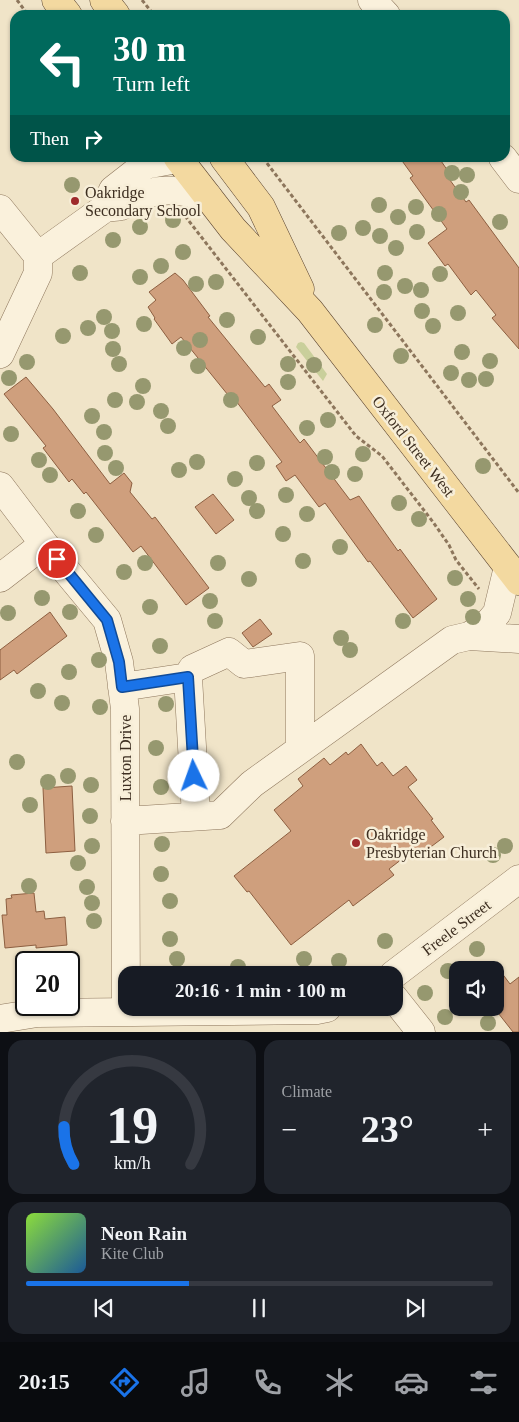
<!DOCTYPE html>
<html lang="en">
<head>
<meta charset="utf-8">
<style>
	:root { --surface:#171b24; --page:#20242c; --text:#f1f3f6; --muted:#9ea1a6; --line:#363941; --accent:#1a73e8 }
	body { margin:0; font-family:"Times New Roman",serif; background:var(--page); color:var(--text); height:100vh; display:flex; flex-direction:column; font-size:19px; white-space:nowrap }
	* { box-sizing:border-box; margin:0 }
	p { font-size:16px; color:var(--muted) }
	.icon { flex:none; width:28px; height:28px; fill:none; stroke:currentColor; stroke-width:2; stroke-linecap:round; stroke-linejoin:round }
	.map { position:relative; height:1032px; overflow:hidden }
	.panel { display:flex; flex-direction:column; gap:8px; padding:8px; background:#0d0f14; flex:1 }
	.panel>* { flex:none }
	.top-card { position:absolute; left:10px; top:10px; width:500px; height:152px; border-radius:15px; box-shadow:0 1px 4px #0004; background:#00695c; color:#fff; overflow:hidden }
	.controls { position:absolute; left:449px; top:961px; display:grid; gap:10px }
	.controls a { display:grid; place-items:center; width:55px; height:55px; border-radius:10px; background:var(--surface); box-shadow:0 1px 4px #0004; font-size:25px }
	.speed { position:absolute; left:15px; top:951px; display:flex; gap:10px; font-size:25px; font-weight:700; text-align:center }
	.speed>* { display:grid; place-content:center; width:65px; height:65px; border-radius:50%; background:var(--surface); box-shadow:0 1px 4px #0004; line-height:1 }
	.speed .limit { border:2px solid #111; border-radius:8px; background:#fff; color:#111 }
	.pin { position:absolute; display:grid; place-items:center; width:42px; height:42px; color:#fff; margin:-21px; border:2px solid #fff; border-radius:50%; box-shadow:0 1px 5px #0007 }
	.me { position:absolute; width:55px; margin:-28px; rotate:357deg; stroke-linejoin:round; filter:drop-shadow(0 0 4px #0008) }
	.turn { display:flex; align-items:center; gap:18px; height:105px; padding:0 20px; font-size:22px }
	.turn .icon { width:65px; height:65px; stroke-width:2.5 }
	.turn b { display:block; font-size:35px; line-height:42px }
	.then { display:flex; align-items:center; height:48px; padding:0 20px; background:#0003; gap:10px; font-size:19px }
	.big { font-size:38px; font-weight:700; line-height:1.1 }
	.panel .widget { flex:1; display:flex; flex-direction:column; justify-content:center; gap:8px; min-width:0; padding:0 18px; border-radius:15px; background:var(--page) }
	.panel .dial { align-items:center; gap:0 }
	.dial svg { height:130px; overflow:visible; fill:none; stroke:var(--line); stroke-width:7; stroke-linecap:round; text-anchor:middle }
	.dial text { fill:var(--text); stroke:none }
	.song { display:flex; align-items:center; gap:15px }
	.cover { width:60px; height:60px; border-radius:8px; background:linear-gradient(135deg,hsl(90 70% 55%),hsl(210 70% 35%)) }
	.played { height:5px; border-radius:2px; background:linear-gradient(90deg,var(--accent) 35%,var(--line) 35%) }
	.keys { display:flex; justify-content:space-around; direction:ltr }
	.heat { display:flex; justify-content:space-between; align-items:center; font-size:28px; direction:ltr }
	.panel .tiles { flex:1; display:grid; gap:8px; grid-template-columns:1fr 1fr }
	.widget:last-child { grid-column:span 2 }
	.trip { position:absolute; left:118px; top:966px; width:285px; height:50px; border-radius:15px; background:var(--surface); box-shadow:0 1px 4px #0004; font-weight:700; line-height:50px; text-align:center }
	.dock { display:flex; height:80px; justify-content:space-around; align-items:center; background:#090b0e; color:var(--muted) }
	.dock .icon { width:35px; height:35px }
	.dock .current { color:var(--accent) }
	.dock b { font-size:22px; color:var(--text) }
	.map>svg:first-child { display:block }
</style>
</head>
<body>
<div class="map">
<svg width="519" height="1032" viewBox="0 0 519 1032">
	<rect width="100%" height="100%" fill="#f0e4c8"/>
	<path fill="#c9cf9b" d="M301,342l3,1 23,31 -4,7 -27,-34 2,-4z"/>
	<path fill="#cf9f7d" stroke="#8d5f41" d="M400,158h39l11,16 -3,2 19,26 3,-2 50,68v81l-27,-31 4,-3 -20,-25 -5,5 -23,-31 -3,2 -17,-23 19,-14 -37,-51 3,-2z
		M175,273l8,7 27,36 -2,1 57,70 4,-3 12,16 -9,6 28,37 4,-4 46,61 9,-4 39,55 2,-2 37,50 -24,19 -43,-57 -2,1 -43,-59 -6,4 -24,-32 -9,6 -10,-15 6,-4 -52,-69 -2,2 -47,-58 -9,7 -18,-25 1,-1 -7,-11 8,-7 -7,-8z
		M26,377l27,32 57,75 14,-11 8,10 -2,9 22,27 3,-2 54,71 -23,17 -45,-59 -8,6 -47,-60 -2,2 -12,-15 -3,3 -26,-34 3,-2 -42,-52z
		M213,494l21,26 -18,14 -21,-27z
		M50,612l17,24 -50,38 -3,-4 -14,10v-30z
		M260,619l12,15 -19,13 -11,-14z
		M361,744l16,22 5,-4 11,14 13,-10 11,14 -9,7 25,32 -2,1 13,17 -24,18 -5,-6 -26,20 5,6 -41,31 -4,-6 -58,45 -42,-54 -2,1 -13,-16 57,-45 -17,-21 29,-24 -5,-7 26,-21 6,7 16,-13 2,3z
		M72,786l3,65 -29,2 -3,-65z
		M34,893l2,19 8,-1 1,8 20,-2 2,28 -31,3v-3l-31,3 -3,-33h5l-1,-16 6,-1 -1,-3z
		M495,964l15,20 9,-7v55h-6l-18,-23z"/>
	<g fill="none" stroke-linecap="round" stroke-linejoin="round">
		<g stroke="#8d765c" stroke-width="29">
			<path id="minor" d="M372,0l14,15
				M503,158l16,21
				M105,208c5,-1 11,-1 16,-2 10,-3 19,-10 29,-13 20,-6 39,0 58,4
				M0,209l38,47 67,-48 8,-18 32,-25 37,-7
				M0,354l38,-81v-17
				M0,486l44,58 63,76 12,42 6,47 1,302
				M0,578l44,-34
				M469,636l17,-10 11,-13 11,-46
				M188,677l8,139
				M122,687l66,-10 4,-8 37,-17 15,12 56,-8v93
				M125,821l95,-6 32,-31 200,-144 17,-4 50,3
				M393,975l126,-96
				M394,998l27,34
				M0,1019l37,-6 280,-3 10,-2"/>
		</g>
		<g stroke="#5b4430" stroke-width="29">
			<path id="major" d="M56,0l12,15
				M104,0l12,15
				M178,158l55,71 77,82 209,270
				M224,158l37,49 39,82"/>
		</g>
		<path stroke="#8d765c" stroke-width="3" stroke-dasharray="4 2.5" stroke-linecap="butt" d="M17,0l11,15
			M142,0l12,15
			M263,158l256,335
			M185,216l171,220 26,20 51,66 16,23 7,15 23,29"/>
		<use href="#minor" stroke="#faf1dc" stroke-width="28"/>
		<use href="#major" stroke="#f3d9a0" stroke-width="28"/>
	</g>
	<g fill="#96986f">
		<circle cx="452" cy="173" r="8"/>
		<circle cx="467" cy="175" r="8"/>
		<circle cx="72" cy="185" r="8"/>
		<circle cx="461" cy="192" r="8"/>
		<circle cx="379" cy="205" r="8"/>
		<circle cx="416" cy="207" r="8"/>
		<circle cx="439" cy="214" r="8"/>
		<circle cx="398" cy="217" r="8"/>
		<circle cx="173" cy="220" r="8"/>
		<circle cx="500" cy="222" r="8"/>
		<circle cx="140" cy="227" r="8"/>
		<circle cx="363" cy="228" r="8"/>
		<circle cx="417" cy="232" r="8"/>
		<circle cx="339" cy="233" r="8"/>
		<circle cx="380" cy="236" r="8"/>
		<circle cx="113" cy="240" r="8"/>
		<circle cx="396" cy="248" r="8"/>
		<circle cx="183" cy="252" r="8"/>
		<circle cx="161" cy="266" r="8"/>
		<circle cx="80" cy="273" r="8"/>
		<circle cx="385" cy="273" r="8"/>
		<circle cx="440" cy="274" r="8"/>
		<circle cx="140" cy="277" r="8"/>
		<circle cx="216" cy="282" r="8"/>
		<circle cx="196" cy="284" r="8"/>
		<circle cx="405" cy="286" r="8"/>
		<circle cx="421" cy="290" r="8"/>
		<circle cx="384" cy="292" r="8"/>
		<circle cx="422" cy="311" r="8"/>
		<circle cx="458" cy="313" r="8"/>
		<circle cx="104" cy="317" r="8"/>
		<circle cx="227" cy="320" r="8"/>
		<circle cx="144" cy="324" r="8"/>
		<circle cx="375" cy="325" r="8"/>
		<circle cx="433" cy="326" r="8"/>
		<circle cx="88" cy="328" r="8"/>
		<circle cx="112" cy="331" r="8"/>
		<circle cx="63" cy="336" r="8"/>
		<circle cx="258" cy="337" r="8"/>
		<circle cx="200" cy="340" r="8"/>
		<circle cx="184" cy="348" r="8"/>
		<circle cx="113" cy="349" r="8"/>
		<circle cx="462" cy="352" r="8"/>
		<circle cx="401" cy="356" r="8"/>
		<circle cx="490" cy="361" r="8"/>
		<circle cx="27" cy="362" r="8"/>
		<circle cx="119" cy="364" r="8"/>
		<circle cx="288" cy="364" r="8"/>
		<circle cx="314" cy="365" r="8"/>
		<circle cx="198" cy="366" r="8"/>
		<circle cx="451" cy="373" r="8"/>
		<circle cx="9" cy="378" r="8"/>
		<circle cx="486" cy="379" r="8"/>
		<circle cx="469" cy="380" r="8"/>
		<circle cx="288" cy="382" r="8"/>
		<circle cx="143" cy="386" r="8"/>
		<circle cx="115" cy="400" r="8"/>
		<circle cx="231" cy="400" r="8"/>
		<circle cx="137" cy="402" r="8"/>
		<circle cx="161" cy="411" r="8"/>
		<circle cx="92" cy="416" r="8"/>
		<circle cx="328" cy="420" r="8"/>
		<circle cx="168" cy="426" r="8"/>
		<circle cx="307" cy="428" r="8"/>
		<circle cx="104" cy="432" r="8"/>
		<circle cx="11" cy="434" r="8"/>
		<circle cx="105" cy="453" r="8"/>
		<circle cx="363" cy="454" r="8"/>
		<circle cx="325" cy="457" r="8"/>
		<circle cx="39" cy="460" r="8"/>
		<circle cx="197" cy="462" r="8"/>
		<circle cx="257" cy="463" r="8"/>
		<circle cx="483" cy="466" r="8"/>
		<circle cx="116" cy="468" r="8"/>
		<circle cx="179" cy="470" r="8"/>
		<circle cx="332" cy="472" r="8"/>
		<circle cx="355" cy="474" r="8"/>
		<circle cx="50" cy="475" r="8"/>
		<circle cx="235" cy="479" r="8"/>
		<circle cx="286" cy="495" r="8"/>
		<circle cx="249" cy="498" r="8"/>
		<circle cx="399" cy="503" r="8"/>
		<circle cx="78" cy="511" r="8"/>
		<circle cx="257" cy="511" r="8"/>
		<circle cx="307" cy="514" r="8"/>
		<circle cx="419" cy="519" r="8"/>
		<circle cx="283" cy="534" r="8"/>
		<circle cx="96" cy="535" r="8"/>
		<circle cx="340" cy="547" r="8"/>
		<circle cx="303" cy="561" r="8"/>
		<circle cx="145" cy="563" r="8"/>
		<circle cx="218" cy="563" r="8"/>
		<circle cx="124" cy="572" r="8"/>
		<circle cx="455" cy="578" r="8"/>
		<circle cx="249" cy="579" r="8"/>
		<circle cx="42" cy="598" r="8"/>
		<circle cx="468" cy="599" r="8"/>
		<circle cx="210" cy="601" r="8"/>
		<circle cx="150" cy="607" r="8"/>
		<circle cx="70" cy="612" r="8"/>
		<circle cx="8" cy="613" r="8"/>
		<circle cx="473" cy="617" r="8"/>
		<circle cx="215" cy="621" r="8"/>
		<circle cx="403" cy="621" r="8"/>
		<circle cx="341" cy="638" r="8"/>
		<circle cx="160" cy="646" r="8"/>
		<circle cx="350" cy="650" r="8"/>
		<circle cx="99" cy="660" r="8"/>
		<circle cx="69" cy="672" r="8"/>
		<circle cx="38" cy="691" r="8"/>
		<circle cx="62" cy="703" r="8"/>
		<circle cx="166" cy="704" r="8"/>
		<circle cx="100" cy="707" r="8"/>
		<circle cx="156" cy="748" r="8"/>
		<circle cx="17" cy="762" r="8"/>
		<circle cx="68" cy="776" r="8"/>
		<circle cx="48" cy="782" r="8"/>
		<circle cx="91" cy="785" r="8"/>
		<circle cx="161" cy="787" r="8"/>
		<circle cx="30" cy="805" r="8"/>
		<circle cx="90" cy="816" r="8"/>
		<circle cx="162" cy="844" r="8"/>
		<circle cx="92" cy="846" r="8"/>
		<circle cx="505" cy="846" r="8"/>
		<circle cx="493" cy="855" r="8"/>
		<circle cx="78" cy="863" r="8"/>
		<circle cx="161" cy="874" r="8"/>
		<circle cx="29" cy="886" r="8"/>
		<circle cx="87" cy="887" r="8"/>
		<circle cx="170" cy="901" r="8"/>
		<circle cx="92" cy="903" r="8"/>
		<circle cx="94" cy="921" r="8"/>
		<circle cx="170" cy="939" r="8"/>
		<circle cx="385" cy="941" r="8"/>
		<circle cx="477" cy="949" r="8"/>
		<circle cx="177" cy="959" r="8"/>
		<circle cx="304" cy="959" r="8"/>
		<circle cx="339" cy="961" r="8"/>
		<circle cx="238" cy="967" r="8"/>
		<circle cx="448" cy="971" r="8"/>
		<circle cx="425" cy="993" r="8"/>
		<circle cx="445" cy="1017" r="8"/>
		<circle cx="488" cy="1023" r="8"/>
	</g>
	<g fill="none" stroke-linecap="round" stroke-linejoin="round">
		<g stroke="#114b97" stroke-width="12">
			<path id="route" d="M57,559l50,61 12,42 3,25 66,-10 6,99"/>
		</g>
		<use href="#route" stroke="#1a73e8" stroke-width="9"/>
	</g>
	<g fill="#9e2a2b" stroke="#f7eed8" stroke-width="2">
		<circle cx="75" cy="201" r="5"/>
		<circle cx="356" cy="843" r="5"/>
	</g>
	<g text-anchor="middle" stroke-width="5" stroke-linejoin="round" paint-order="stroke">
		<g font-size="16" fill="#3d2e20" stroke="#f7eed8" text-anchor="start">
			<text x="85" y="198">Oakridge<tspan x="85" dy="18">Secondary School</tspan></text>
			<text x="366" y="840">Oakridge<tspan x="366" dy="18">Presbyterian Church</tspan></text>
		</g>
		<g font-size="16" fill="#3d2e20" stroke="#f7eed8">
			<text transform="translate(414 446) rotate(52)" y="6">Oxford Street West</text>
			<text transform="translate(125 758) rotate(-90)" y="6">Luxton Drive</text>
			<text transform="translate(456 927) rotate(-37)" y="6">Freele Street</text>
		</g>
	</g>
</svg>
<div class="controls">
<a><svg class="icon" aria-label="sound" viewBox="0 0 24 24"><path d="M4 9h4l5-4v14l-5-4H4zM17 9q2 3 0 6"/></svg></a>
</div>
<div class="speed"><div class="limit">20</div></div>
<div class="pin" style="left:57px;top:559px;background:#d93025"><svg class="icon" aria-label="arrive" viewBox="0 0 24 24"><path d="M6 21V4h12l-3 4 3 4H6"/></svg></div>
<svg class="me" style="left:194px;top:776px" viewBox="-20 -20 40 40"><circle r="19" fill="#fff"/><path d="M0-13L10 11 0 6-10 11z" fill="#1a73e8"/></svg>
<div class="trip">20:16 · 1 min · 100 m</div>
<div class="top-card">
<div class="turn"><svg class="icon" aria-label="left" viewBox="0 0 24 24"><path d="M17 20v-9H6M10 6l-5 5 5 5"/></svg><div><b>30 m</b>Turn left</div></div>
<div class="then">Then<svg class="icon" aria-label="right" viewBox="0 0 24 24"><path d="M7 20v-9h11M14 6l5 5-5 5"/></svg></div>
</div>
</div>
<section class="panel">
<div class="tiles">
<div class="widget dial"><svg viewBox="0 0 100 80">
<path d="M14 69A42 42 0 1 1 86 69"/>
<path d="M14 69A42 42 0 0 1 8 46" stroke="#1a73e8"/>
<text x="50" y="56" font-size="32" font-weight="700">19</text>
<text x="50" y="72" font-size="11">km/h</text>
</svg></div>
<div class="widget"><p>Climate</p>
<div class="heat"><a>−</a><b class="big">23°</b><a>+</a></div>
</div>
<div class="widget">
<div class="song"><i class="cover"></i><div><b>Neon Rain</b><p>Kite Club</p></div></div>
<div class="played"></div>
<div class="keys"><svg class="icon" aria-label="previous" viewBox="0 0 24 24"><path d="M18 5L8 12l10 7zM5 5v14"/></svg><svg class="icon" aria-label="pause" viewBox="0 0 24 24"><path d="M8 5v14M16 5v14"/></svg><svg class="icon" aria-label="next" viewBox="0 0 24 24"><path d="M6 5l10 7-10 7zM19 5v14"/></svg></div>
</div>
</div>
</section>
<nav class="dock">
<b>20:15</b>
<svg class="icon current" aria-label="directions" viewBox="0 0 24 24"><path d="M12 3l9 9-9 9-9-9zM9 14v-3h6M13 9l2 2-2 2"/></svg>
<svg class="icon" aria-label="music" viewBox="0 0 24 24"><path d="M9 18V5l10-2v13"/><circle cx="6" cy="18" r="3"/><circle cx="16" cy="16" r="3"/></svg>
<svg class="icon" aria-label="phone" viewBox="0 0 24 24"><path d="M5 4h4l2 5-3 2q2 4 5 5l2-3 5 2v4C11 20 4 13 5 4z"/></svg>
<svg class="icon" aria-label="climate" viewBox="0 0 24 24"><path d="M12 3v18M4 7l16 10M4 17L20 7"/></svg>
<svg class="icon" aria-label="car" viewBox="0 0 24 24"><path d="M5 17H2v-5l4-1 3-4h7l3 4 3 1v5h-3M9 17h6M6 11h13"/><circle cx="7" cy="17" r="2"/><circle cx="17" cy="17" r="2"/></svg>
<svg class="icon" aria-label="filters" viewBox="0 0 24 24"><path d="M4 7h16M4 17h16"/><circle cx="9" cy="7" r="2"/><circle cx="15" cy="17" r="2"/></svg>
</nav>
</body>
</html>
